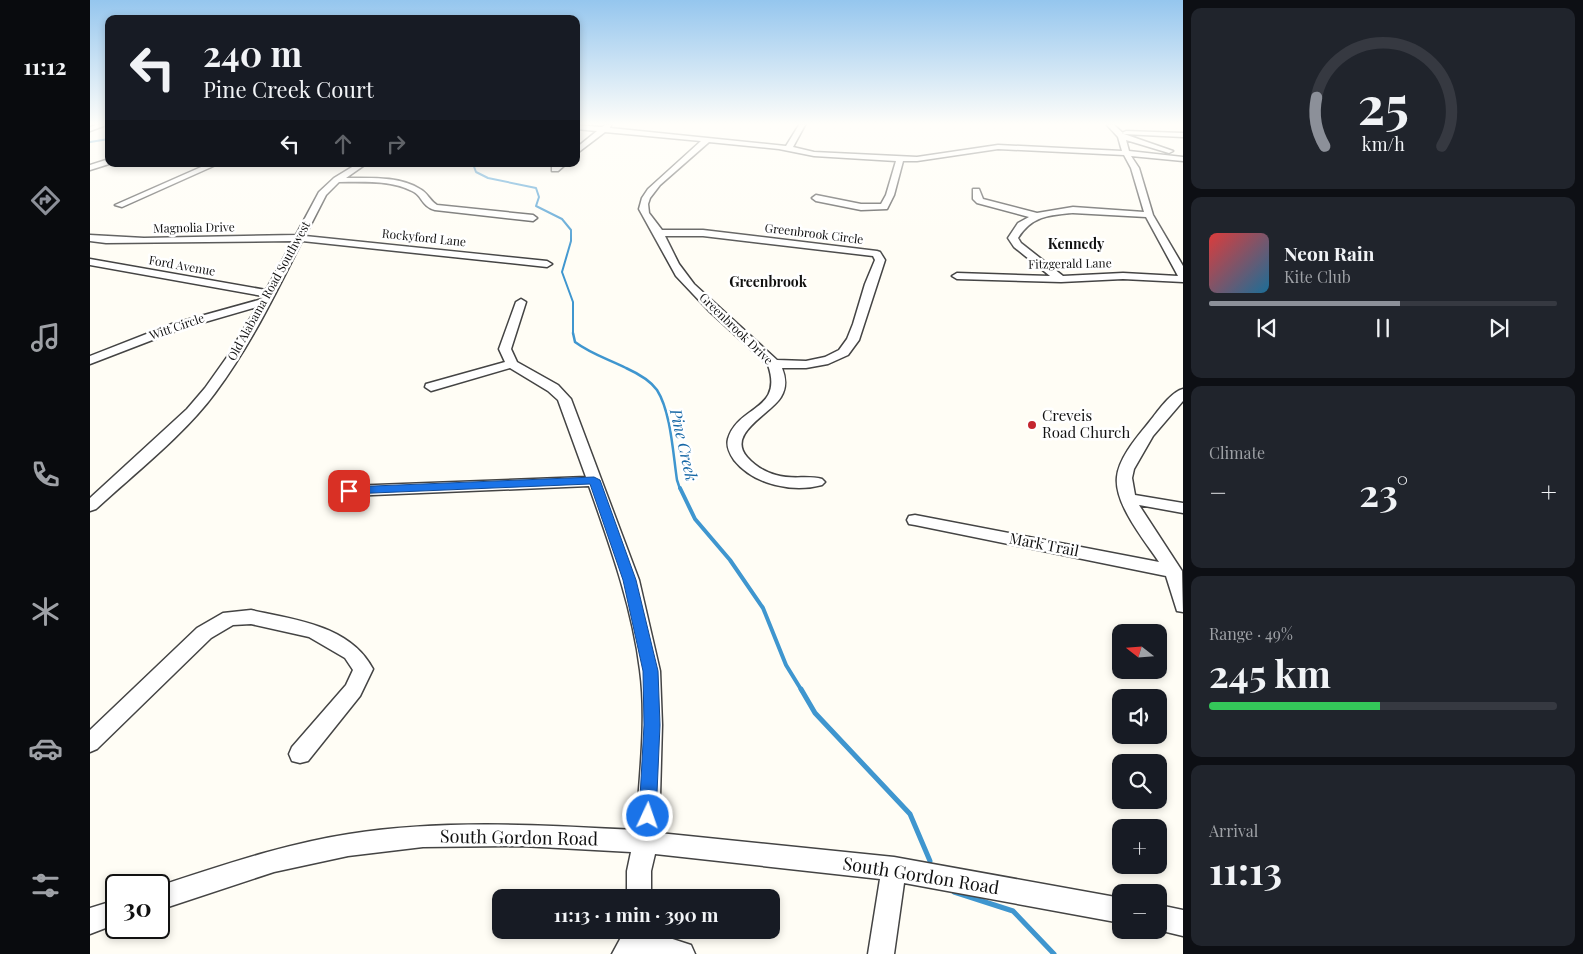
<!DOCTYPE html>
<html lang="en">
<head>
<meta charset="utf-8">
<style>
	:root { --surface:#171b24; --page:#20242c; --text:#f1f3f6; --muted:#9ea1a6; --line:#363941; --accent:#8c9099 }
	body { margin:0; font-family:"Playfair Display",serif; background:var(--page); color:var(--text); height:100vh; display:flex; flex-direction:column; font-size:19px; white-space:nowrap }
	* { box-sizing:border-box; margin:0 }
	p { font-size:16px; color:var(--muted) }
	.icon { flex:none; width:28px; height:28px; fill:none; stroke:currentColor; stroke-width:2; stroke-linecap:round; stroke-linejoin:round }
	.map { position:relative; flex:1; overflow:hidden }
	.side { display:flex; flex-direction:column; gap:8px; padding:8px; background:#0d0f14; width:400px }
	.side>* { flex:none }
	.top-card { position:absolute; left:15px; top:15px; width:475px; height:152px; border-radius:10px; box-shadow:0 2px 8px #0003; background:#171b24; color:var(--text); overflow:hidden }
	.needle { width:32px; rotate:287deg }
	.controls { position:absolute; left:1022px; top:624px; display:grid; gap:10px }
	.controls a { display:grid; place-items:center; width:55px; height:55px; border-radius:10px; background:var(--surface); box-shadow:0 2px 8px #0003; font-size:25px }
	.speed { position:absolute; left:15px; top:874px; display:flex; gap:10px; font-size:25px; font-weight:700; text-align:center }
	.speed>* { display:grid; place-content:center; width:65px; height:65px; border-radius:50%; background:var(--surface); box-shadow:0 2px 8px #0003; line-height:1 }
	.speed .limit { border:2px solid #111; border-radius:8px; background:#fff; color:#111 }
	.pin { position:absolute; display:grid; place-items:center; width:42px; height:42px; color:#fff; margin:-21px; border-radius:10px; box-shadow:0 2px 8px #0006 }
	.me { position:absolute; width:55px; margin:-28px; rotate:3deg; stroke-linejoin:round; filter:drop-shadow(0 0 4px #0008) }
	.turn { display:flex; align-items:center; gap:18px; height:105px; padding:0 15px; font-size:22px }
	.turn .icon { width:65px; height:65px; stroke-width:2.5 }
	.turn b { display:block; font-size:35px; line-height:42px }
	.lanes { display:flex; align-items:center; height:48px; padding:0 15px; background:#0003; justify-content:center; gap:25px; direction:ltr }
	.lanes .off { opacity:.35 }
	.big { font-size:38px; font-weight:700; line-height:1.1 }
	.side .card { flex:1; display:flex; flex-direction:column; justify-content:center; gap:8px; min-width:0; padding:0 18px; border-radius:10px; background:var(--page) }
	.side .dial { align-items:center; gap:0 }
	.dial svg { height:130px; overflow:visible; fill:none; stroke:var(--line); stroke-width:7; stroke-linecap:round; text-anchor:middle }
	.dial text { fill:var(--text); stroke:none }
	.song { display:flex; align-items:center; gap:15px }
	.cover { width:60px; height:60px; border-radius:8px; background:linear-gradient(135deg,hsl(0 70% 55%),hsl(200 70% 35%)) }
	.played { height:5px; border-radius:2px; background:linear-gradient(90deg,var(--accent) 55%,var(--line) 55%) }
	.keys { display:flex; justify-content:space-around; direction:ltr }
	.heat { display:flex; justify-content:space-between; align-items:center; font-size:28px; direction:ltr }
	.charge { height:8px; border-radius:4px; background:linear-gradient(90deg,#34c759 49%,var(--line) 0) }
	.trip { position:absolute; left:402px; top:889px; width:288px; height:50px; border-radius:10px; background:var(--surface); box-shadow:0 2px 8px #0003; font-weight:700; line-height:50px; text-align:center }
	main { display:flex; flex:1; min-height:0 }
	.tabs { display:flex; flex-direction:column; width:90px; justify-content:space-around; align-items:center; background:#090b0e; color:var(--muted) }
	.tabs .icon { width:35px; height:35px }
	.tabs .current { color:var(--accent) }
	.tabs b { font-size:22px; color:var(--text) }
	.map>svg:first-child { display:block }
</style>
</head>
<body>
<main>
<nav class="tabs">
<b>11:12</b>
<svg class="icon current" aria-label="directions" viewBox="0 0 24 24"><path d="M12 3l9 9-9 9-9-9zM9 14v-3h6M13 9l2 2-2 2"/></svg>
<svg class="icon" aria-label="music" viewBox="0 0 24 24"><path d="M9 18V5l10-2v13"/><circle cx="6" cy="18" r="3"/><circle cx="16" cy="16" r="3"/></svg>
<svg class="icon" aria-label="phone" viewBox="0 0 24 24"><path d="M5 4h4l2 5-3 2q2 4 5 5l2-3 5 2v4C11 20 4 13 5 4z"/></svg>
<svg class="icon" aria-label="climate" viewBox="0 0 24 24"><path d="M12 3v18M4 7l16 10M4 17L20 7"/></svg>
<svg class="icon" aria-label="car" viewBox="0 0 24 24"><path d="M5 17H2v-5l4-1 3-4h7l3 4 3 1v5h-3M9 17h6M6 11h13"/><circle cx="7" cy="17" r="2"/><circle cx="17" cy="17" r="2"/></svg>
<svg class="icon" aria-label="filters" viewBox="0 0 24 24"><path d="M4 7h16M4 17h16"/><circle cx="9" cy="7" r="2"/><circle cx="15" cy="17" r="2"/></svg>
</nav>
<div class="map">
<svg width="1093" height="954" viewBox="0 0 1093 954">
	<rect width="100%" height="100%" fill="#fffdf5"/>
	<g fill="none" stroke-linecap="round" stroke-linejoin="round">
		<path stroke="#3f96cf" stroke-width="2" d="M0,142l19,-3
			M383,164l3,8 12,6 48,10 3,9 -3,9 26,13 9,11v11l-9,31 11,30v32"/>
		<path stroke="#3f96cf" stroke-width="2.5" d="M483,333l2,9c16,12 33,17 51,26 11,5 24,12 31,22 14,22 16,64 20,90l3,9"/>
		<path stroke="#3f96cf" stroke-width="4" d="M590,488l15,31 35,41 33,48 23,57 16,26"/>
		<path stroke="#3f96cf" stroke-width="5" d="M711,689l14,24 95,101 20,47
			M864,892l59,19 41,43"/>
		<g stroke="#444" stroke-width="3">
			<path id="minor" d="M6,125h10l-16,6v-4z
				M486,125l26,2 3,-2h6l-1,3 176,18 13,-21h6l-12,22 21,5 103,5 81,-12 124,6 -4,-14 -11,-12h7l10,9 49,17 -4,2 -43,-13 3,11 54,6v4l-52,-5 8,12 14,47 30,51v16l-60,-3 -62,3 -104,-3 -5,-3 5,-3 93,3 -36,-29 -6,-9 10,-15 11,-6 -52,-14 -4,-4v-10h6l4,10 54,14 36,-6 71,5 -13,-44 -7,-13 -126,-6 -81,12h-14l-9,34 -7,14 -26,1 -45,-9 -4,-3 4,-3 45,9h20l5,-9 10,-34 -82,-5 -35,-7 -70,-7 -49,43 -10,13 -2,6 1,9 13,17h41l174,21 3,1 5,8 -26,80 -11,15 -20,9 -22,4h-24c4,10 5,19 -1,29 -10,17 -55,36 -34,60 8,9 18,15 29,18 16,5 32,0 46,4l3,3 -3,3c-29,8 -68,0 -88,-25 -4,-6 -8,-13 -6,-21 10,-34 56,-28 40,-74l-58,-53 -34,-36 -37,-67 3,-11 6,-9 53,-48 -96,-9 -29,22v-6l21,-17 -21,-2zM983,213l73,4 32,59 -55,-3 -60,3 -42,-33 -3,-5c14,-22 31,-23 55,-25zM575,236h38l170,20 2,4 -10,24 -12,40 -6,15 -8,11 -14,7 -19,4 -29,-1 -83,-76 -15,-20z
				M1036,131l57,2v4l-59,-3 -2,-1z
				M19,159v5l-19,6v-5z
				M118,164h10l-96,43 -7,-2z
				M267,164h9l-20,14c24,0 54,-2 74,11 8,4 9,11 17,16l96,10 4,3 -4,3 -98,-11c-14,-4 -12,-14 -23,-19 -21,-11 -50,-9 -73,-9l-13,13 -21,41 242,25 5,3 -5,3 -245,-26c-26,52 -52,105 -87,152 -30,41 -81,81 -119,116l-6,2v-13l97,-89 18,-21 22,-31 30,-50 -76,22 -91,35v-8l82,-32 90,-25 1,-3 -173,-31v-6l176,31 27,-49 -187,2 -16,-2v-6l54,3 152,-3 23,-43 15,-14z
				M467,164h9l-8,7h-6v-4z
				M431,299l5,3 -15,47 6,13 41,23 13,14 68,181 21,91 2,54 -3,108 235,24 227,41v25l-217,-40 -10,71h-26l12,-75 -225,-25 -4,17v27h-24v-27l4,-19 -109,-6 -99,1 -75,9 -74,16 -115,38v-24c62,-20 125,-42 190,-52 95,-15 191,-9 287,-4 3,-51 11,-109 4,-160 -8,-64 -30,-124 -51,-184l-240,10 -5,-2 -3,-3 3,-3 5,-2 237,-9 -28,-77 -10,-9 -38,-23 -79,23 -6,-4 1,-3 79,-22 -6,-13 17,-47z
				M1093,389v12l-30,35 -19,33 -2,9 3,17 48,8v10l-44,-8 43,66 1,41 -6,-1 -11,-35 -251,-51 -6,-1 -2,-4 2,-4 6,-1 244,47c-14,-21 -45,-58 -42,-85 2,-20 21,-41 33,-56 8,-10 21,-29 33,-32z
				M161,610c44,10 99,15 122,59l-13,27 -52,65 -8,2 -8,-2 -3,-7 3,-7 54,-62 7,-15 -8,-12 -36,-21 -58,-13 -18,1 -22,13 -114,111 -7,3v-22l107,-102 26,-15z
				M26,900v24l-26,10v-26z
				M1069,905l24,5v26l-25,-6z
				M535,930h27l-1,2 40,13 4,9h-83z"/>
		</g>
		<use href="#minor" fill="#fff" fill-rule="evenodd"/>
	</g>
	<linearGradient id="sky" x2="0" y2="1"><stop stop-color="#95c6ee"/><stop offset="0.48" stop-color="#fffefa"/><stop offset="1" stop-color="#fffefa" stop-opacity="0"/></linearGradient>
	<rect width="1093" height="259" fill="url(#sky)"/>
	<path fill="#1a73e8" stroke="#114b97" d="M504,477l6,3 36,100 22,91 2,54 -4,91 -2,5 -6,2 -6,-2 -3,-5 5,-91 -1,-54 -20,-91 -33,-96 -241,10 -6,-3 6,-4z"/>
	<circle fill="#c4262e" stroke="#fff" stroke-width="2" cx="942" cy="425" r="5"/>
	<g text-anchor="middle" stroke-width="5" stroke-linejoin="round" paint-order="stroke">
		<g font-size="12" fill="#111" stroke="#fff">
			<text transform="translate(104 228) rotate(-1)" y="4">Magnolia Drive</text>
			<text transform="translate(724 234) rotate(7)" y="4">Greenbrook Circle</text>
			<text transform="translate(334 238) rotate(6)" y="4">Rockyford Lane</text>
			<text transform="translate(980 264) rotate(-1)" y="4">Fitzgerald Lane</text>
			<text transform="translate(92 266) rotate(10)" y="4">Ford Avenue</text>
			<text transform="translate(179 291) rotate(-61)" y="4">Old Alabama Road Southwest</text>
			<text transform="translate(87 327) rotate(-19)" y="4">Witt Circle</text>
			<text transform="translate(646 329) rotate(44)" y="4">Greenbrook Drive</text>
		</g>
		<g font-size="14" font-weight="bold" fill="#111" stroke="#fff">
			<text x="986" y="249">Kennedy</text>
			<text x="678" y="287">Greenbrook</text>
		</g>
		<g font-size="15" fill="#111" stroke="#fff" text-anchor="start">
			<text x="952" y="421">Creveis<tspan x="952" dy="17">Road Church</tspan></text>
		</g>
		<g font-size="15" fill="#111" stroke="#fff">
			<text transform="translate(954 545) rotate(11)" y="5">Mark Trail</text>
		</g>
		<g font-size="16" font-style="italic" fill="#1768a6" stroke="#fff">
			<text transform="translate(594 445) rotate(77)" y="6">Pine Creek</text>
		</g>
		<g font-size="18" fill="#111" stroke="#fff">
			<text transform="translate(429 838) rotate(1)" y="6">South Gordon Road</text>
			<text transform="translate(831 876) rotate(9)" y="6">South Gordon Road</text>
		</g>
	</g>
</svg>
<div class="controls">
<a><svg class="needle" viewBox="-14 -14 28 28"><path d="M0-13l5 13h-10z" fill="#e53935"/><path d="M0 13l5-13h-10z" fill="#9ea1a6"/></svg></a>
<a><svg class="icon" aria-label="sound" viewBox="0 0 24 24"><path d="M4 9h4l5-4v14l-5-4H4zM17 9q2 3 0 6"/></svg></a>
<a><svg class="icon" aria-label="search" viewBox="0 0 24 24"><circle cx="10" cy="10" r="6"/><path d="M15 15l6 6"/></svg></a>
<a>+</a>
<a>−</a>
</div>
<div class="speed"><div class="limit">30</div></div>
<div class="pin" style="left:259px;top:491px;background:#d93025"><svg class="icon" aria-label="arrive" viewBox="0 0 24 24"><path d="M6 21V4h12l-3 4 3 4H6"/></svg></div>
<svg class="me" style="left:558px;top:816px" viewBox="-20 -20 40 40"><circle r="17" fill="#1a73e8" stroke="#fff" stroke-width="3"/><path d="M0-11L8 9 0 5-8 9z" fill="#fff"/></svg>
<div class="trip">11:13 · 1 min · 390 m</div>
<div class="top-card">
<div class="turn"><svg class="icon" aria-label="left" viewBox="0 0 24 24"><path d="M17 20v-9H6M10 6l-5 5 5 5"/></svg><div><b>240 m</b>Pine Creek Court</div></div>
<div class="lanes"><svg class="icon" aria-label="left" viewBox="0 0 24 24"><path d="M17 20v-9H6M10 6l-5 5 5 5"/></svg><svg class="icon off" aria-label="ahead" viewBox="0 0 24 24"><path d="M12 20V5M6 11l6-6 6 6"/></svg><svg class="icon off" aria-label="right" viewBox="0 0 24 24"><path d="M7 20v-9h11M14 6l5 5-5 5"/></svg></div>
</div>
</div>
<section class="side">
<div class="card dial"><svg viewBox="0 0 100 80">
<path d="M14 69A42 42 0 1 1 86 69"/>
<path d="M14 69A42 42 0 0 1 9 39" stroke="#8c9099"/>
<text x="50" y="56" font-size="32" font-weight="700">25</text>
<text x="50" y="72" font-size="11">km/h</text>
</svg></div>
<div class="card">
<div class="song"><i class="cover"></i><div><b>Neon Rain</b><p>Kite Club</p></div></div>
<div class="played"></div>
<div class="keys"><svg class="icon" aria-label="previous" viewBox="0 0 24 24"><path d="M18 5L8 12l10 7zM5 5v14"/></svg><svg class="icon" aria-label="pause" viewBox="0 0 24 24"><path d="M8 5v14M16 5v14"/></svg><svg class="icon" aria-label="next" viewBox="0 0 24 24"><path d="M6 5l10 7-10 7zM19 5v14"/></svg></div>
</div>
<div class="card"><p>Climate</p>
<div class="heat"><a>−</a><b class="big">23°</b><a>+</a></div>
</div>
<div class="card"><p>Range · 49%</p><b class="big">245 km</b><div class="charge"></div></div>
<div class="card"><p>Arrival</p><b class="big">11:13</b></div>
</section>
</main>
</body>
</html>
